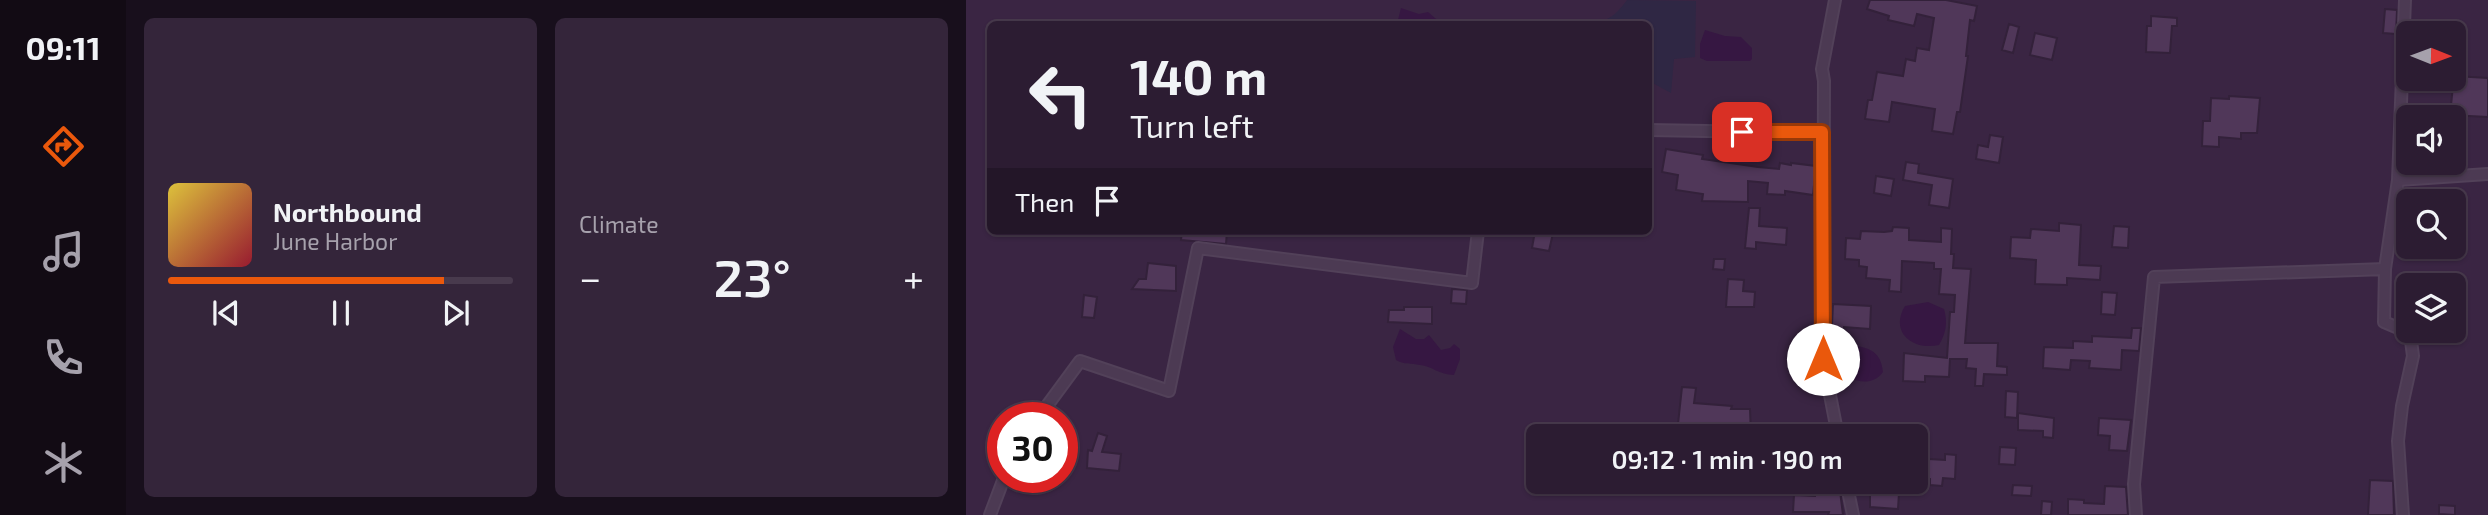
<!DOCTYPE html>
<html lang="en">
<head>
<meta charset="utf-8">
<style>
	:root { --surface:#2c1c32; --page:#34253a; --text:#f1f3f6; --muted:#a6a1ac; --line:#483a4d; --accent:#ea580c }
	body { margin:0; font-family:"Exo 2",sans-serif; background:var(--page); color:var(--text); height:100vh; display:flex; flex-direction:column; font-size:26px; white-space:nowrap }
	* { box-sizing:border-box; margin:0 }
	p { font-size:23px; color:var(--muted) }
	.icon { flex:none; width:38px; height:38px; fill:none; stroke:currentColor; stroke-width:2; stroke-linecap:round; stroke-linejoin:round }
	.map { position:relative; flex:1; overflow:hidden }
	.drawer { display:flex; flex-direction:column; gap:18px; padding:18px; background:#180f1c; width:840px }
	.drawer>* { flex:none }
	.top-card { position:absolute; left:21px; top:21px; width:665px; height:214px; border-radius:10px; box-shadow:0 2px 5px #0004,0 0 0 2px var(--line); background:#2c1c32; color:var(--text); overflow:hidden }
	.needle { width:46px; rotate:91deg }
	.controls { position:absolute; left:1430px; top:21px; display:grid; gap:14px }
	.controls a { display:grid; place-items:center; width:70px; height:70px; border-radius:10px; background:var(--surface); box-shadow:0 2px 5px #0004,0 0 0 2px var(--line); font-size:35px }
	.speed { position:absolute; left:21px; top:402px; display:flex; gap:14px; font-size:35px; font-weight:700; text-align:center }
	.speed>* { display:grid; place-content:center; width:91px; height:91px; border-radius:50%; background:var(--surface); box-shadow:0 2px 5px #0004,0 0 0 2px var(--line); line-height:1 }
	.speed .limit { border:10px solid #d22; background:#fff; color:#111 }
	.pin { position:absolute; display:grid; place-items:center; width:60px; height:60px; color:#fff; margin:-30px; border-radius:14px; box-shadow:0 4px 10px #0006 }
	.me { position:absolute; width:77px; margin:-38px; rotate:0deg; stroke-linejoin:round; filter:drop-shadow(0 0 5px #0008) }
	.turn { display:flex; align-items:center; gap:24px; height:147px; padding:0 28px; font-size:32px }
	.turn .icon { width:91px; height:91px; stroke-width:2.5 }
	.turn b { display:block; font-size:49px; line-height:60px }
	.then { display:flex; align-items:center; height:66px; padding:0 28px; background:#0003; gap:14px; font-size:26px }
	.big { font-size:52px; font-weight:600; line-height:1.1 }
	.drawer .card { flex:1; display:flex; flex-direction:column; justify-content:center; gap:10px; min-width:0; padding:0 24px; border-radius:10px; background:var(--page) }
	.song { display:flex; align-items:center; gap:21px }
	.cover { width:84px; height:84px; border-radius:10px; background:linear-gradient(135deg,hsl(50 70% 55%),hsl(350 70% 35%)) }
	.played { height:7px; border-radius:4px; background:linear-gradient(90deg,var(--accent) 80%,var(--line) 80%) }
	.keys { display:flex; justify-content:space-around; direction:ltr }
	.heat { display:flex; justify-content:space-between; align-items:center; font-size:38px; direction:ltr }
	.drawer .tiles { flex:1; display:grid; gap:18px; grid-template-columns:repeat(2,1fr) }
	.trip { position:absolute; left:560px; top:424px; width:402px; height:70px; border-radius:10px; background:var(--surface); box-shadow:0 2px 5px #0004,0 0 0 2px var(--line); font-weight:600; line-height:70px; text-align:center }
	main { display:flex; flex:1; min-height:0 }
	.menu { display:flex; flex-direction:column; width:126px; justify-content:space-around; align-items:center; background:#120b14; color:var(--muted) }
	.menu .icon { width:49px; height:49px }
	.menu .active { color:var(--accent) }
	.menu b { font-size:32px; color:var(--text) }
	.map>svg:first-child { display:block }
</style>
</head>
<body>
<main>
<nav class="menu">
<b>09:11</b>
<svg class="icon active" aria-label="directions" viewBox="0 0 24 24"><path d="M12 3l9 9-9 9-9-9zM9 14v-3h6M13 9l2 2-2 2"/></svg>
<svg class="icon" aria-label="music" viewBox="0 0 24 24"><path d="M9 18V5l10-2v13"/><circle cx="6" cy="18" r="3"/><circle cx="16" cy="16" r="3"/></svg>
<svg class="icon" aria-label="phone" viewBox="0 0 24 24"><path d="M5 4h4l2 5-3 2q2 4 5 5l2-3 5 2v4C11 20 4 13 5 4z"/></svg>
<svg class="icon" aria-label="climate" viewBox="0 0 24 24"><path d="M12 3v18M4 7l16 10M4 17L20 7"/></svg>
</nav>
<section class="drawer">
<div class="tiles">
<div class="card">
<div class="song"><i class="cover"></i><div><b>Northbound</b><p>June Harbor</p></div></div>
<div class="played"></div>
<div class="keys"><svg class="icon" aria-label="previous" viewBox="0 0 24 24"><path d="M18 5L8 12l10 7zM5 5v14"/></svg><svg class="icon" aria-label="pause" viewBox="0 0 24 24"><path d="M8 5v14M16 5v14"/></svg><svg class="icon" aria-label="next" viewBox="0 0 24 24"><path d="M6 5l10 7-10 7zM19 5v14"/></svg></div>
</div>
<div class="card"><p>Climate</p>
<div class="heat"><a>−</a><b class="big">23°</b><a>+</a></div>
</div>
</div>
</section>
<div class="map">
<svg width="1522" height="515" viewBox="0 0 1522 515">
	<rect width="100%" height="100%" fill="#3a2543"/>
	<path fill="#2f2744" d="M661,0l69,1 -1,56 -21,2 -3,34 -22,-12 -1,-57h-74l2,-3c26,2 34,2 51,-21z"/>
	<path fill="#361742" d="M435,8l18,6 9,-2 14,12h-45z
		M739,30l20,6 16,1 11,11v11l-2,2h-43l-7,-3v-14z
		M962,302l16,7c4,14 2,24 -5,36 -26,6 -50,-13 -34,-39z
		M434,329l16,10h8l5,-4 12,15 9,-2 4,-4 6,5v10l-6,16c-15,0 -22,-9 -34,-10 -9,-2 -16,0 -24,-5l-3,-13z
		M891,346c16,3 24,8 26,26 -11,16 -34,10 -45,-4 -2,-12 6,-20 19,-22z"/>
	<path fill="#503759" stroke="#33213a" stroke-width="2" d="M904,0h76l31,6 -3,15 -4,-1 -4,36h2l-8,56h-3l-4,22 -21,-3 3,-22 -43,-7 -3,20 -24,-3 3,-19h4l5,-28 26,4 3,-17 9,2 2,-13 12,2 5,-32 -17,-4 -3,12 -26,-6 1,-4 -22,-7z
		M1419,9l12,1 -1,24 -13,-1z
		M1185,16l26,2v8h-5l-2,27 -24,-1 1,-26h4z
		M1043,24l10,3 -6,26 -11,-3z
		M1069,33l22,5 -5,22 -22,-5z
		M1488,76l34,2v39l-38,-2z
		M1263,96l31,2 -3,35h-16v6l-22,-2v10l-17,-1 1,-25h7l1,-23 18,1z
		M1024,135l13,2 -4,26 -23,-4 2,-14 10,2z
		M700,149l37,6 -1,4 56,8 21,2 1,-6 11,2v-2l25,3 -3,29 -28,-4v4l-18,-1 1,-11 -20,-2v21l-46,-1 1,-7 -27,-4 2,-15 -16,-3z
		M940,162l13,2 -1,9 35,6 -4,29 -20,-3 3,-20 -29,-5z
		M910,176l18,3 -3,17 -17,-3z
		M783,208h11l-1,18 28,2 -1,17 -30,-3v7l-11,-1z
		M1093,223l22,2 -2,40 22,1 -1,14 -33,-2v7l-32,-1 1,-24 -26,-2 1,-21 19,1 1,-9 28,2z
		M1148,226l15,1 -1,21 -16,-1z
		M927,227l16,1v12l32,2v-14l11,1 -1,25h3l-1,14 18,1 -6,74h33l-1,23 10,1v8l-23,-1 -1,12h-8l1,-17 -10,-1 1,-9h-17l-1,18 -24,-1v6l-22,-1 1,-28 43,5 3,-46h4l1,-17 -16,-1 2,-25h-7v-6l-32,-2 -1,31 -12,-1 1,-11 -24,-2 1,-11 -8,-1v-6l-14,-1 1,-21 14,1 1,-8 23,1 8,-1z
		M216,231h45l-1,13 -45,-4z
		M569,231l18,2 -4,18 -17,-3z
		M748,259h11l-1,11 -11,-1z
		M182,263l28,3v25l-44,-2 7,-10h7z
		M762,279l16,1 -1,11 12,1 -1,15h-28z
		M486,289l15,1 -1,14 -15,-1z
		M1136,292l15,1 -2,22 -14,-1z
		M118,295l13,2 -3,21 -12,-1z
		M867,304l38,2 -1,23 -26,-2 -1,20 -12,-1z
		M438,307h28v17l-44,-2 1,-12h15z
		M1166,328h9l-2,23 -17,-1 -1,20 -32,-2 1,-7 -19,-1 -1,10 -27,-2 1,-21 29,1v-7l19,1v-6l39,2z
		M716,387l14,1 -2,15 38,3 -1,3h19l1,27h-12v-9l-61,-3z
		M1040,391l12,1 -1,26 -12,-1z
		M1052,413l36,5 -1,20 -10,-1v-6l-25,-1z
		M1133,418l32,2 -4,31 -18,-1 1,-14 -12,-1z
		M132,433l9,3 -5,16 19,2 -2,17 -32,-3 1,-18 4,1z
		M960,439l3,20 16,1v-6l11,1 -1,24 -12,-1 -1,8 -12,-1v-6l-14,-5v-33z
		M1034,447l16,1 -1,17 -16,-1z
		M1404,480l23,1 1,34h-26z
		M850,485l10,1v3l14,2 3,24h-15l1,-3h-36l1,-17 21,1z
		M1047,485l19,1 -1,10 -19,-1z
		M1139,486l21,1 2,28h-60v-16l16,1v3l20,1z
		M904,492l29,1 -1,16 -28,-2z
		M1076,501l10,1 -1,13h-10z
		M1473,505l16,1v9l-16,-1z"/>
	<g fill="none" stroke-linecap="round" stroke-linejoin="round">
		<g stroke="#524159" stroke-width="14">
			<path id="minor" d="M869,0l-13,69 2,12 -1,278 15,77
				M682,130l174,3
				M1432,180l7,-180
				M1419,269l-1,53 26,11 3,23 -11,50 -4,35 5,74
				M72,418l42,-57 89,30 29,-143 274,35 6,-52
				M880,481l7,34
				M24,515l14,-37
				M1170,515l-2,-31 20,-207 231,-8 13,-89 90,-6"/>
		</g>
		<use href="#minor" stroke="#4c3a53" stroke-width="10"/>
	</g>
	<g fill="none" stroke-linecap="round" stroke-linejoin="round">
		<g stroke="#983908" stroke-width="18">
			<path id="route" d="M776,132h80l1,227"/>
		</g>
		<use href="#route" stroke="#ea580c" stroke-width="12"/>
	</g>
</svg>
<div class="controls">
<a><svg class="needle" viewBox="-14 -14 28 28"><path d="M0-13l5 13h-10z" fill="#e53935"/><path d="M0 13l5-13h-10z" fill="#a6a1ac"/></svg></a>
<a><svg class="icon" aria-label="sound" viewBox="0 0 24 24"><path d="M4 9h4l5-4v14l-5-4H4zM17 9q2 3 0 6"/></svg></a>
<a><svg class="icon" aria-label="search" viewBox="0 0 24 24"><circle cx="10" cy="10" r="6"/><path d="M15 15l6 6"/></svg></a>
<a><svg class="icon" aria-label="layers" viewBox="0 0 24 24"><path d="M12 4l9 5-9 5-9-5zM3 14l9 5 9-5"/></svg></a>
</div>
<div class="speed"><div class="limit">30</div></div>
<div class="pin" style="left:776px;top:132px;background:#d93025"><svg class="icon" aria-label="arrive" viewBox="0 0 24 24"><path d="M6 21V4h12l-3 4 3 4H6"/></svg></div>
<svg class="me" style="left:857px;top:359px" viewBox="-20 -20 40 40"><circle r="19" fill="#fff"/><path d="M0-13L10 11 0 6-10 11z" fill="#ea580c"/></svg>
<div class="trip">09:12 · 1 min · 190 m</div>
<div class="top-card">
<div class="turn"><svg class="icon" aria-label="left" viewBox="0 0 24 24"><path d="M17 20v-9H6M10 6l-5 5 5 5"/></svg><div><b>140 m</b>Turn left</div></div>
<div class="then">Then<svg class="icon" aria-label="arrive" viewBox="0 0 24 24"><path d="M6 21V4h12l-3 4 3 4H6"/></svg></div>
</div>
</div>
</main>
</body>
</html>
